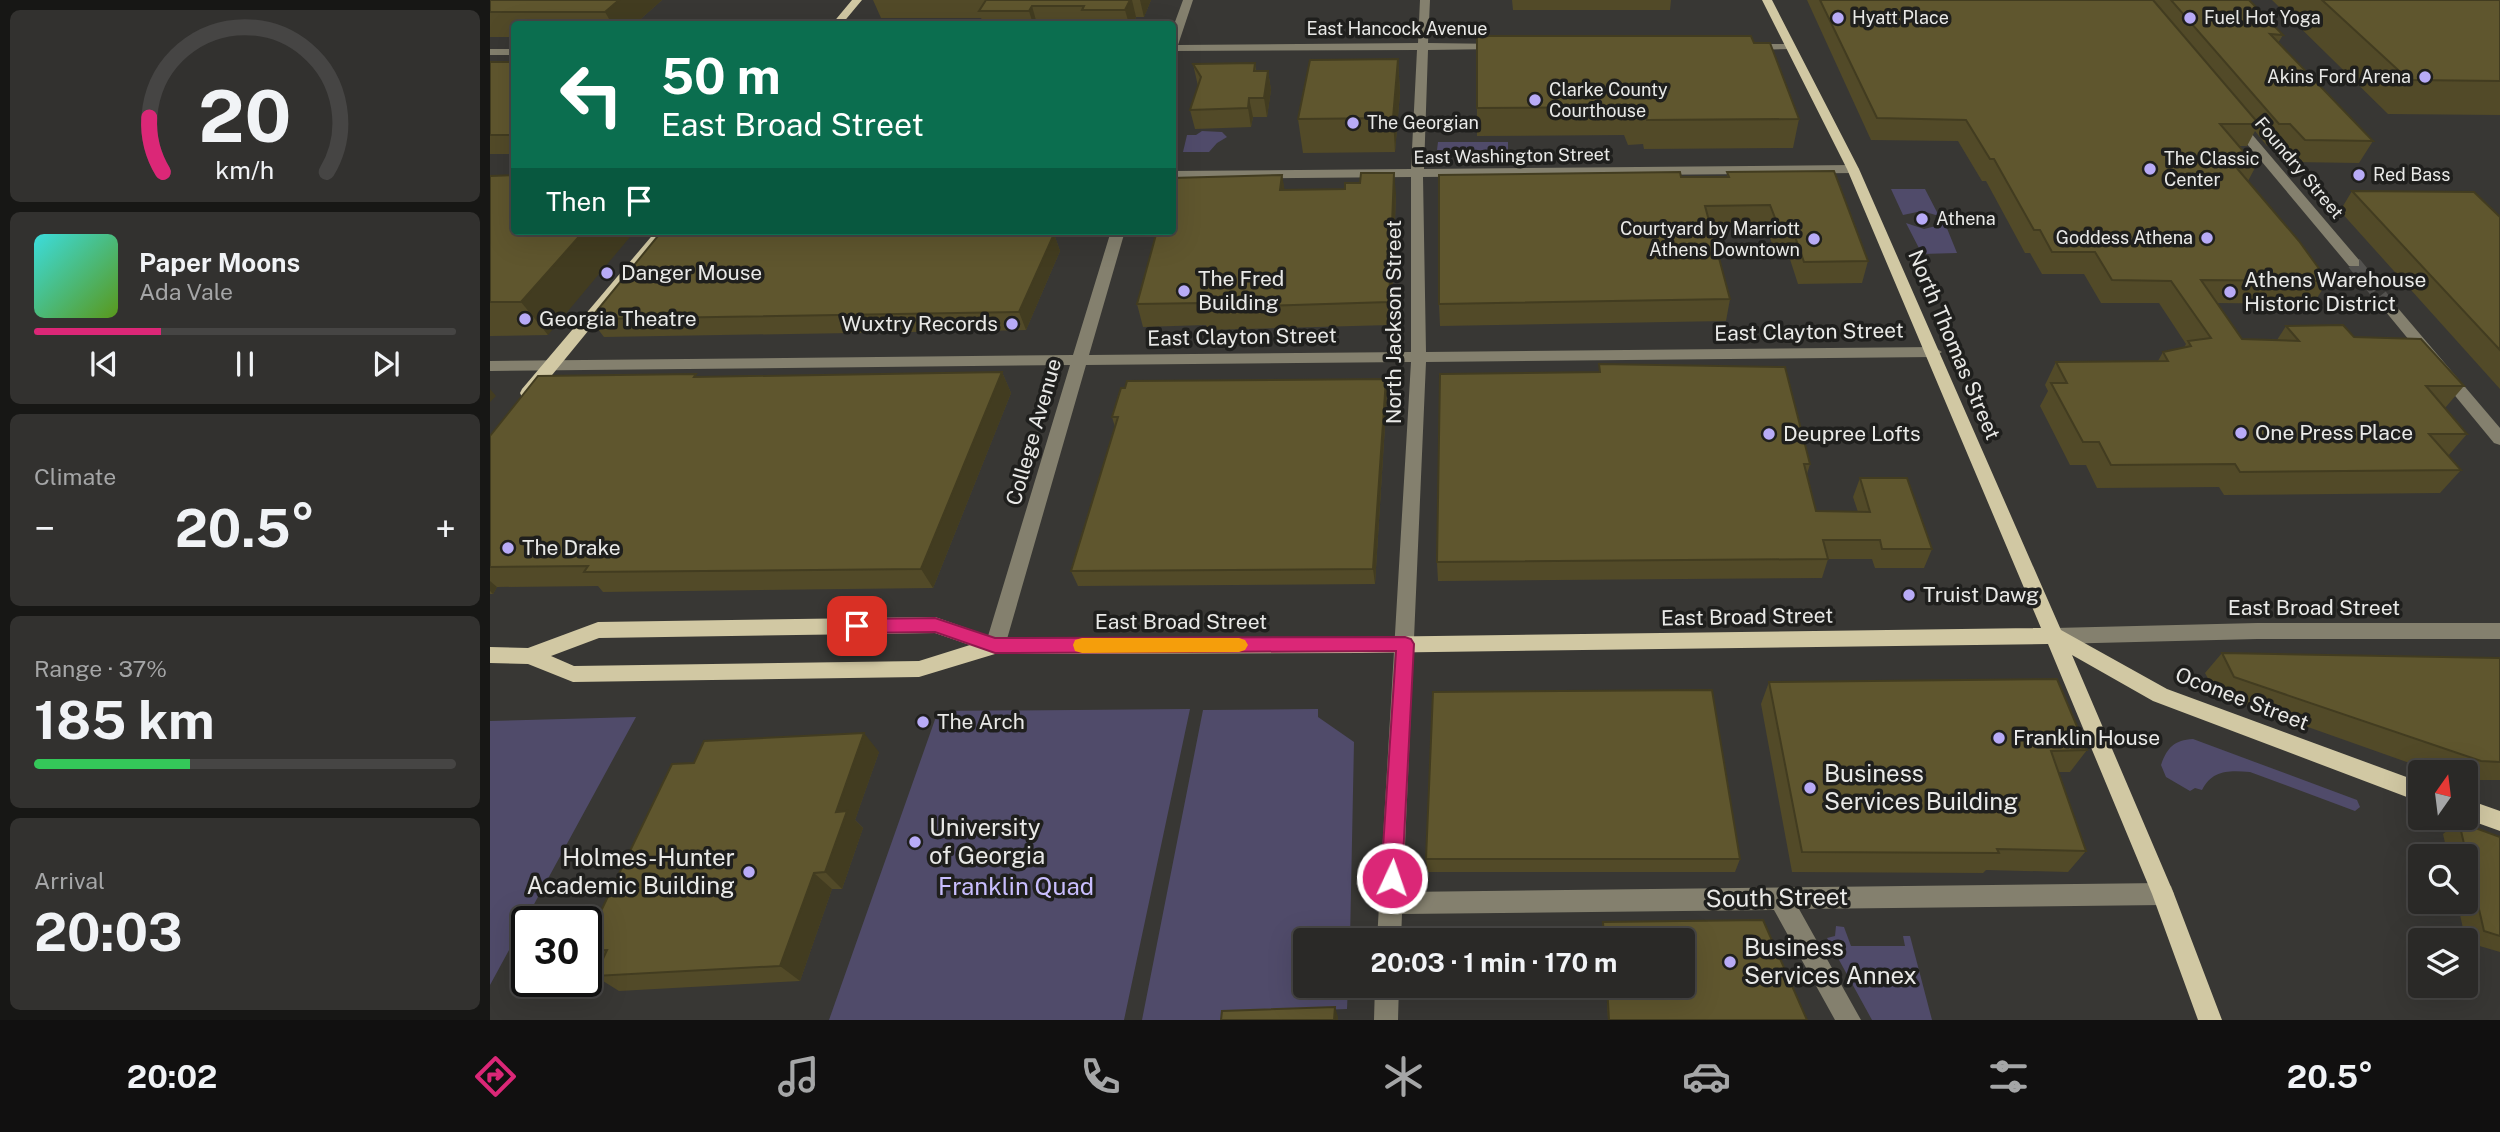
<!DOCTYPE html>
<html lang="en">
<head>
<meta charset="utf-8">
<style>
	:root { --surface:#2a2927; --page:#32312f; --text:#f1f3f6; --muted:#a5a6a7; --line:#464544; --accent:#db2777 }
	body { margin:0; font-family:"Public Sans",sans-serif; background:var(--page); color:var(--text); height:100vh; display:flex; flex-direction:column; font-size:26px; white-space:nowrap }
	* { box-sizing:border-box; margin:0 }
	p { font-size:23px; color:var(--muted) }
	.icon { flex:none; width:38px; height:38px; fill:none; stroke:currentColor; stroke-width:2; stroke-linecap:round; stroke-linejoin:round }
	.map { position:relative; flex:1; overflow:hidden }
	.drawer { display:flex; flex-direction:column; gap:10px; padding:10px; background:#171715; width:490px }
	.drawer>* { flex:none }
	.banner { position:absolute; left:21px; top:21px; width:665px; height:214px; border-radius:7px; box-shadow:0 7px 28px #0002,0 0 0 2px var(--line); background:#0b6e4f; color:#fff; overflow:hidden }
	.needle { width:46px; rotate:14deg }
	.fabs { position:absolute; left:1918px; top:760px; display:grid; gap:14px }
	.fabs a { display:grid; place-items:center; width:70px; height:70px; border-radius:7px; background:var(--surface); box-shadow:0 7px 28px #0002,0 0 0 2px var(--line); font-size:35px }
	.speed { position:absolute; left:21px; top:906px; display:flex; gap:14px; font-size:35px; font-weight:700; text-align:center }
	.speed>* { display:grid; place-content:center; width:91px; height:91px; border-radius:50%; background:var(--surface); box-shadow:0 7px 28px #0002,0 0 0 2px var(--line); line-height:1 }
	.speed .limit { border:4px solid #111; border-radius:10px; background:#fff; color:#111 }
	.pin { position:absolute; display:grid; place-items:center; width:60px; height:60px; color:#fff; margin:-30px; border-radius:14px; box-shadow:0 4px 10px #0006 }
	.me { position:absolute; width:77px; margin:-38px; rotate:3deg; stroke-linejoin:round; filter:drop-shadow(0 0 5px #0008) }
	.turn { display:flex; align-items:center; gap:24px; height:147px; padding:0 35px; font-size:32px }
	.turn .icon { width:91px; height:91px; stroke-width:2.5 }
	.turn b { display:block; font-size:49px; line-height:60px }
	.then { display:flex; align-items:center; height:66px; padding:0 35px; background:#0003; gap:14px; font-size:26px }
	.big { font-size:52px; font-weight:700; line-height:1.1 }
	.drawer .tile { flex:1; display:flex; flex-direction:column; justify-content:center; gap:10px; min-width:0; padding:0 24px; border-radius:10px; background:var(--page) }
	.drawer .dial { align-items:center; gap:0 }
	.dial svg { height:182px; overflow:visible; fill:none; stroke:var(--line); stroke-width:7; stroke-linecap:round; text-anchor:middle }
	.dial text { fill:var(--text); stroke:none }
	.song { display:flex; align-items:center; gap:21px }
	.cover { width:84px; height:84px; border-radius:10px; background:linear-gradient(135deg,hsl(180 70% 55%),hsl(90 70% 35%)) }
	.played { height:7px; border-radius:4px; background:linear-gradient(90deg,var(--accent) 30%,var(--line) 30%) }
	.keys { display:flex; justify-content:space-around; direction:ltr }
	.heat { display:flex; justify-content:space-between; align-items:center; font-size:38px; direction:ltr }
	.charge { height:10px; border-radius:5px; background:linear-gradient(90deg,#34c759 37%,var(--line) 0) }
	.trip { position:absolute; left:803px; top:928px; width:402px; height:70px; border-radius:7px; background:var(--surface); box-shadow:0 7px 28px #0002,0 0 0 2px var(--line); font-weight:700; line-height:70px; text-align:center }
	.tabs { display:flex; height:112px; justify-content:space-around; align-items:center; background:#111010; color:var(--muted) }
	.tabs .icon { width:49px; height:49px }
	.tabs .selected { color:var(--accent) }
	.tabs b { font-size:32px; color:var(--text) }
	main { display:flex; flex:1; min-height:0 }
	.map>svg:first-child { display:block }
</style>
</head>
<body>
<main>
<section class="drawer">
<div class="tile dial"><svg viewBox="0 0 100 80">
<path d="M14 69A42 42 0 1 1 86 69"/>
<path d="M14 69A42 42 0 0 1 8 45" stroke="#db2777"/>
<text x="50" y="56" font-size="32" font-weight="700">20</text>
<text x="50" y="72" font-size="11">km/h</text>
</svg></div>
<div class="tile">
<div class="song"><i class="cover"></i><div><b>Paper Moons</b><p>Ada Vale</p></div></div>
<div class="played"></div>
<div class="keys"><svg class="icon" aria-label="previous" viewBox="0 0 24 24"><path d="M18 5L8 12l10 7zM5 5v14"/></svg><svg class="icon" aria-label="pause" viewBox="0 0 24 24"><path d="M8 5v14M16 5v14"/></svg><svg class="icon" aria-label="next" viewBox="0 0 24 24"><path d="M6 5l10 7-10 7zM19 5v14"/></svg></div>
</div>
<div class="tile"><p>Climate</p>
<div class="heat"><a>−</a><b class="big">20.5°</b><a>+</a></div>
</div>
<div class="tile"><p>Range · 37%</p><b class="big">185 km</b><div class="charge"></div></div>
<div class="tile"><p>Arrival</p><b class="big">20:03</b></div>
</section>
<div class="map">
<svg width="2010" height="1020" viewBox="0 0 2010 1020">
	<rect width="100%" height="100%" fill="#383734"/>
	<path fill="#504b6a" d="M712,131l20,1 5,5 -10,6 -8,9h-26l4,-17h9z
		M948,142h70v8h-71z
		M1401,189h34l14,27 -17,-5 -19,4z
		M1449,221h5l13,32 -35,1 -16,-31 18,6 12,-3z
		M700,709l-66,311h-295l109,-309z
		M828,709v8l36,25 -4,198h-44v45h42l-1,24 -108,4 -16,7h-81l61,-310z
		M146,717l-146,268v-264z
		M1703,739l164,61 3,7 -5,4 -105,-39c-21,-2 -38,-2 -48,18l-7,-2 -5,3 -24,-14 -5,-12c6,-17 13,-25 32,-26z
		M1346,926l8,1 7,19h54l-2,-10h7l22,84h-60l-45,-82 8,-2z"/>
	<g fill="none" stroke-linecap="round" stroke-linejoin="round">
		<path stroke="#53524f" stroke-width="14" stroke-dasharray="14 7" stroke-linecap="butt" d="M1864,263l32,40"/>
		<path fill="#84806e" fill-rule="evenodd" d="M693,0h10l-15,45 240,-2 2,-43h10l-2,43 74,1 1,2 -5,3 -70,1 -4,119 429,-4 6,4 -6,4 -430,4 3,175 508,-5 8,5 -8,5 -508,5 -23,530 760,-9 8,3 3,8 -3,8 -8,3 -364,4 62,111h-26l-61,-110 -372,4 -1,26h-24l34,-578 -325,3 -81,281 -3,6 -7,2 -7,-2 -3,-6 85,-281 -580,6v-10l583,-6 38,-124h14l-36,124 322,-3v-175l-239,2v-8l239,-2 6,-119 -245,1v-21z
			M1300,44l5,3 -1,2 -44,1 -5,-3 5,-3z
			M0,49h24v6h-24z
			M1745,118l4,1 120,141v6h-10l-118,-141v-6z
			M1896,298l5,2 109,128v17l-6,-2 -113,-137 -2,-3z
			M1767,623h243v16h-243l-202,5 -7,-2 -3,-6 3,-6 7,-2z
			M885,985h24l-1,35h-24z"/>
		<path fill="#d1c8a3" fill-rule="evenodd" d="M362,0h10l-20,24h-10z
			M1272,0h10l87,169 202,461 106,59 253,93v20l-267,-101 -81,-46 102,239 48,126h-24l-46,-126 -104,-250 -686,9 -367,1 -76,23 -346,5 -45,-18 -38,-1v-16l38,1 70,-26 337,-5 60,21 367,-1 679,-9 -194,-459zM445,633l35,12 -51,16 -345,5 -23,-10 48,-18z
			M166,231h14l-136,166h-12l-2,-4 2,-4z
			M1976,799l34,12v20l-39,-14h5z"/>
	</g>
	<path fill="#524a28" d="M0,0h172l-27,24h-121v13h-24z
		M383,0h278l-7,17h-8l-3,7h-149l-3,-6h-100z
		M1022,0h159l-1,10h-157z
		M1317,0h442l34,35 -5,8 95,98 -14,22 -67,-1 -14,-16h-11l-12,-15 -8,15h-8l17,20 -8,15 80,100 -15,23 -96,-1 25,36 35,1 9,-14 68,11 110,49 -19,22 22,26 -19,22 13,14 -21,23 -216,2 -5,-8 -122,1 -11,-23h-16l-30,-59 8,-15 -3,-6 11,-23 102,-1 5,-9 21,-4 2,-4 -27,-41h-58l-17,-29h-42l-12,-21h-5l-39,-72h-4l-24,-40 -87,-1z
		M1782,0h228v115l-112,-1z
		M987,36l277,7 45,76 -6,29 -149,1 -1,-5 -15,1 -4,-10 -147,1z
		M908,59l2,34 -5,59 -92,1 -5,-34z
		M0,62h24v92h-24z
		M765,63l1,8h12l3,19 -4,27h-14l-2,10 -56,2 -5,-19 8,-24 -5,-22z
		M1237,172l141,89 -6,22 -64,1 -11,-34 -13,-1 -8,-22h-55l19,72 -4,22 -286,5 -1,-22 242,-127h46z
		M792,175l2,15 112,4 -5,131 -184,5 -1,-5 -63,2 -6,-23z
		M0,176l58,159 -58,1z
		M1862,191l148,26v172l-160,-178z
		M562,234h2l6,17 -34,79 -422,7 -14,-18z
		M1109,364l211,100 -3,10 9,37 42,1 -5,-15 7,-19 72,71 -8,19h-49l-3,-9h-44l-6,19 -384,3 -1,-19 162,-190z
		M512,372l9,21 -78,195 -330,4 -5,-6 -101,1 -4,7h-3v-158l208,-59z
		M897,394l-12,190 -297,2 -7,-15 44,-144 -3,-10z
		M1732,653l278,5v122h-34v-8h-31l-218,-77 -12,-22z
		M1279,682l318,68 -17,22h-12l28,79 -18,21 -82,-2 -3,3 -191,-1 -31,-168z
		M389,752l-24,68 8,8 -21,61h-10l-32,92 -181,10 -24,-15 6,-13 -15,-8v-13z
		M1969,822l41,15v115l-34,-10 -9,-41h9v-45h-18l-5,-22z
		M936,859h314l-5,13h-307z
		M1273,920l44,100h-199l-2,-35h78v-45h-81l-1,-13 1,-5z"/>
	<path fill="#423c20" d="M129,0h43l-27,24h-23l-7,-12z
		M640,0h2l4,17 -3,7h-4l-4,-14z
		M650,0h11l-7,17z
		M542,6l5,18h-4l-4,-13z
		M908,59l2,34 -5,59 -2,-34z
		M778,71l3,19 -4,27 -3,-19z
		M759,98l4,19 -2,10 -3,-19z
		M904,173l2,21 -5,131 -2,-23z
		M792,175l4,22 -6,-7z
		M94,231h51l-87,104 -27,-33z
		M549,231h14l-9,20 -6,-17z
		M564,234l6,17 -34,79 -7,-18z
		M512,372l9,21 -78,195 -12,-19z
		M896,379l1,15 -12,190 -2,-15z
		M0,389l6,7 -6,6z
		M0,581l7,6 -4,7 -3,-3z
		M374,733l15,19 -24,68 8,8 -21,61 -17,-17 11,-60z
		M324,873l18,16 -32,92 -20,-15z
		M845,1007l3,10v3h-4z"/>
	<path fill="#5f562e" stroke="#423c20" stroke-width="2" d="M0,0h129l-14,12h-115z
		M496,0h144l-5,10h-43l2,-4h-52l-3,5h-50z
		M1330,0h333l106,124h-39l36,42h-21l64,75 29,40 -127,-1 41,59 57,2 -13,-15 57,-1 11,12 67,2 43,47h-38l41,48h-38l32,36 -221,2 -5,-8 -124,1 -12,-23h-16l-32,-59h16l-11,-21 112,-1 -5,-9 28,-6 -3,-5 23,-3 -40,-57 -59,-1 -17,-28h-43l-12,-22h-6l-40,-71h-4l-24,-39 -89,-2z
		M1681,0h78l34,35 -13,-1 103,107 -68,-1 -15,-16h-11z
		M1832,0h178v81l-91,-1z
		M987,36h274l3,7h16l29,76 -152,1 -1,-4h-15l-4,-9 -150,1z
		M908,59l-5,59 -95,1 12,-59z
		M0,62h24v73h-24z
		M765,63l-1,8h14l-4,27h-15l-1,10 -58,2 11,-33 -8,-13z
		M1344,171l34,90 -64,1 -12,-34h-13l-9,-23 -65,1 25,93 -291,5v-129l241,-3 1,5h48l-2,-5z
		M871,173h33l-5,129 -188,6 2,-5 -66,1 20,-73h15v-53l110,-3 -2,15 65,-1v-6h15z
		M24,175v56h70l-63,71h-31v-126z
		M1862,191l122,1 26,25v133z
		M172,231h377l-1,3h16l-35,78 -429,7z
		M1109,364l186,3 25,97h-6l12,47 54,1 -10,-34h47l25,71h-50l-2,-9h-57l5,19 -391,3 3,-188 160,-2z
		M512,372l-81,197 -337,3 4,-6 -98,1v-131l48,-60 158,-2 -2,3z
		M896,379l-13,190 -302,2 47,-154h-6l9,-29h4l2,-7z
		M1732,653l278,5v104l-19,-1 -247,-84z
		M1567,679l30,71 -36,1 35,100 -89,-2 2,4 -197,-1 -33,-170z
		M1222,690l28,169h-314l7,-167z
		M374,733l-28,79 11,-1 -22,61 -11,1 -34,93 -185,10 12,-26 -21,1v-9l86,-178 22,-1 10,-22z
		M1969,822l41,15v99l-16,-5z
		M1273,920l44,100h-198l-2,-35h77v-45h-80l-1,-18z
		M845,1007l-1,13h-113l1,-9z"/>
	<path fill="#db2777" stroke="#8e194d" stroke-width="2" d="M445,618l60,20 410,-1 6,2 3,5 -12,234 -3,8 -7,2 -8,-2 -3,-8 15,-227 -401,2 -60,-21 -78,1 -6,-2 -2,-5 2,-5 6,-2z"/>
	<path fill="#f59e0b" d="M592,638h157l6,2 3,5 -3,5 -6,2 -157,1 -7,-2 -2,-6 2,-5z"/>
	<g fill="#b8abf7" stroke="#1f1f1d" stroke-width="2.5">
		<circle cx="1348" cy="18" r="7"/>
		<circle cx="1700" cy="18" r="7"/>
		<circle cx="1935" cy="77" r="7"/>
		<circle cx="1045" cy="100" r="7"/>
		<circle cx="863" cy="123" r="7"/>
		<circle cx="1660" cy="169" r="7"/>
		<circle cx="1869" cy="175" r="7"/>
		<circle cx="1432" cy="219" r="7"/>
		<circle cx="1717" cy="238" r="7"/>
		<circle cx="1324" cy="239" r="7"/>
		<circle cx="117" cy="273" r="7"/>
		<circle cx="694" cy="291" r="7"/>
		<circle cx="1740" cy="292" r="7"/>
		<circle cx="35" cy="319" r="7"/>
		<circle cx="522" cy="324" r="7"/>
		<circle cx="1751" cy="433" r="7"/>
		<circle cx="1279" cy="434" r="7"/>
		<circle cx="18" cy="548" r="7"/>
		<circle cx="1419" cy="595" r="7"/>
		<circle cx="433" cy="722" r="7"/>
		<circle cx="1509" cy="738" r="7"/>
		<circle cx="1320" cy="788" r="7"/>
		<circle cx="425" cy="842" r="7"/>
		<circle cx="259" cy="872" r="7"/>
		<circle cx="1240" cy="962" r="7"/>
	</g>
	<g text-anchor="middle" stroke-width="7" stroke-linejoin="round" paint-order="stroke">
		<g font-size="18" fill="#e9e9e7" stroke="#1f1f1d" text-anchor="start">
			<text x="1362" y="24">Hyatt Place</text>
			<text x="1714" y="24">Fuel Hot Yoga</text>
			<text x="1921" y="83" text-anchor="end">Akins Ford Arena</text>
			<text x="1059" y="96">Clarke County<tspan x="1059" dy="21">Courthouse</tspan></text>
			<text x="877" y="129">The Georgian</text>
			<text x="1674" y="165">The Classic<tspan x="1674" dy="21">Center</tspan></text>
			<text x="1883" y="181">Red Bass</text>
			<text x="1446" y="225">Athena</text>
			<text x="1310" y="235" text-anchor="end">Courtyard by Marriott<tspan x="1310" dy="21">Athens Downtown</tspan></text>
			<text x="1703" y="244" text-anchor="end">Goddess Athena</text>
		</g>
		<g font-size="18" fill="#e9e9e7" stroke="#1f1f1d">
			<text x="907" y="35">East Hancock Avenue</text>
			<text transform="translate(1022 156) rotate(-1)" y="6">East Washington Street</text>
			<text transform="translate(1809 168) rotate(50)" y="6">Foundry Street</text>
		</g>
		<g font-size="21" fill="#e9e9e7" stroke="#1f1f1d" text-anchor="start">
			<text x="131" y="280">Danger Mouse</text>
			<text x="708" y="286">The Fred<tspan x="708" dy="24">Building</tspan></text>
			<text x="1754" y="287">Athens Warehouse<tspan x="1754" dy="24">Historic District</tspan></text>
			<text x="49" y="326">Georgia Theatre</text>
			<text x="508" y="331" text-anchor="end">Wuxtry Records</text>
			<text x="1765" y="440">One Press Place</text>
			<text x="1293" y="441">Deupree Lofts</text>
			<text x="32" y="555">The Drake</text>
			<text x="1433" y="602">Truist Dawg</text>
			<text x="447" y="729">The Arch</text>
			<text x="1523" y="745">Franklin House</text>
		</g>
		<g font-size="21" fill="#e9e9e7" stroke="#1f1f1d">
			<text transform="translate(904 322) rotate(-90)" y="7">North Jackson Street</text>
			<text transform="translate(1319 332) rotate(-1)" y="7">East Clayton Street</text>
			<text transform="translate(752 337) rotate(-1)" y="7">East Clayton Street</text>
			<text transform="translate(1464 345) rotate(67)" y="7">North Thomas Street</text>
			<text transform="translate(544 432) rotate(-74)" y="7">College Avenue</text>
			<text x="1824" y="615">East Broad Street</text>
			<text transform="translate(1257 617) rotate(-1)" y="7">East Broad Street</text>
			<text x="691" y="629">East Broad Street</text>
			<text transform="translate(1752 699) rotate(21)" y="7">Oconee Street</text>
		</g>
		<g font-size="24" fill="#e9e9e7" stroke="#1f1f1d" text-anchor="start">
			<text x="1334" y="782">Business<tspan x="1334" dy="28">Services Building</tspan></text>
			<text x="439" y="836">University<tspan x="439" dy="28">of Georgia</tspan></text>
			<text x="245" y="866" text-anchor="end">Holmes-Hunter<tspan x="245" dy="28">Academic Building</tspan></text>
			<text x="1254" y="956">Business<tspan x="1254" dy="28">Services Annex</tspan></text>
		</g>
		<g font-size="24" fill="#c9befe" stroke="#1f1f1d">
			<text x="526" y="895">Franklin Quad</text>
		</g>
		<g font-size="24" fill="#e9e9e7" stroke="#1f1f1d">
			<text transform="translate(1287 898) rotate(-1)" y="8">South Street</text>
		</g>
	</g>
</svg>
<div class="fabs">
<a><svg class="needle" viewBox="-14 -14 28 28"><path d="M0-13l5 13h-10z" fill="#e53935"/><path d="M0 13l5-13h-10z" fill="#a5a6a7"/></svg></a>
<a><svg class="icon" aria-label="search" viewBox="0 0 24 24"><circle cx="10" cy="10" r="6"/><path d="M15 15l6 6"/></svg></a>
<a><svg class="icon" aria-label="layers" viewBox="0 0 24 24"><path d="M12 4l9 5-9 5-9-5zM3 14l9 5 9-5"/></svg></a>
</div>
<div class="speed"><div class="limit">30</div></div>
<div class="pin" style="left:367px;top:626px;background:#d93025"><svg class="icon" aria-label="arrive" viewBox="0 0 24 24"><path d="M6 21V4h12l-3 4 3 4H6"/></svg></div>
<svg class="me" style="left:902px;top:878px" viewBox="-20 -20 40 40"><circle r="17" fill="#db2777" stroke="#fff" stroke-width="3"/><path d="M0-11L8 9 0 5-8 9z" fill="#fff"/></svg>
<div class="trip">20:03 · 1 min · 170 m</div>
<div class="banner">
<div class="turn"><svg class="icon" aria-label="left" viewBox="0 0 24 24"><path d="M17 20v-9H6M10 6l-5 5 5 5"/></svg><div><b>50 m</b>East Broad Street</div></div>
<div class="then">Then<svg class="icon" aria-label="arrive" viewBox="0 0 24 24"><path d="M6 21V4h12l-3 4 3 4H6"/></svg></div>
</div>
</div>
</main>
<nav class="tabs">
<b>20:02</b>
<svg class="icon selected" aria-label="directions" viewBox="0 0 24 24"><path d="M12 3l9 9-9 9-9-9zM9 14v-3h6M13 9l2 2-2 2"/></svg>
<svg class="icon" aria-label="music" viewBox="0 0 24 24"><path d="M9 18V5l10-2v13"/><circle cx="6" cy="18" r="3"/><circle cx="16" cy="16" r="3"/></svg>
<svg class="icon" aria-label="phone" viewBox="0 0 24 24"><path d="M5 4h4l2 5-3 2q2 4 5 5l2-3 5 2v4C11 20 4 13 5 4z"/></svg>
<svg class="icon" aria-label="climate" viewBox="0 0 24 24"><path d="M12 3v18M4 7l16 10M4 17L20 7"/></svg>
<svg class="icon" aria-label="car" viewBox="0 0 24 24"><path d="M5 17H2v-5l4-1 3-4h7l3 4 3 1v5h-3M9 17h6M6 11h13"/><circle cx="7" cy="17" r="2"/><circle cx="17" cy="17" r="2"/></svg>
<svg class="icon" aria-label="filters" viewBox="0 0 24 24"><path d="M4 7h16M4 17h16"/><circle cx="9" cy="7" r="2"/><circle cx="15" cy="17" r="2"/></svg>
<b>20.5°</b>
</nav>
</body>
</html>
